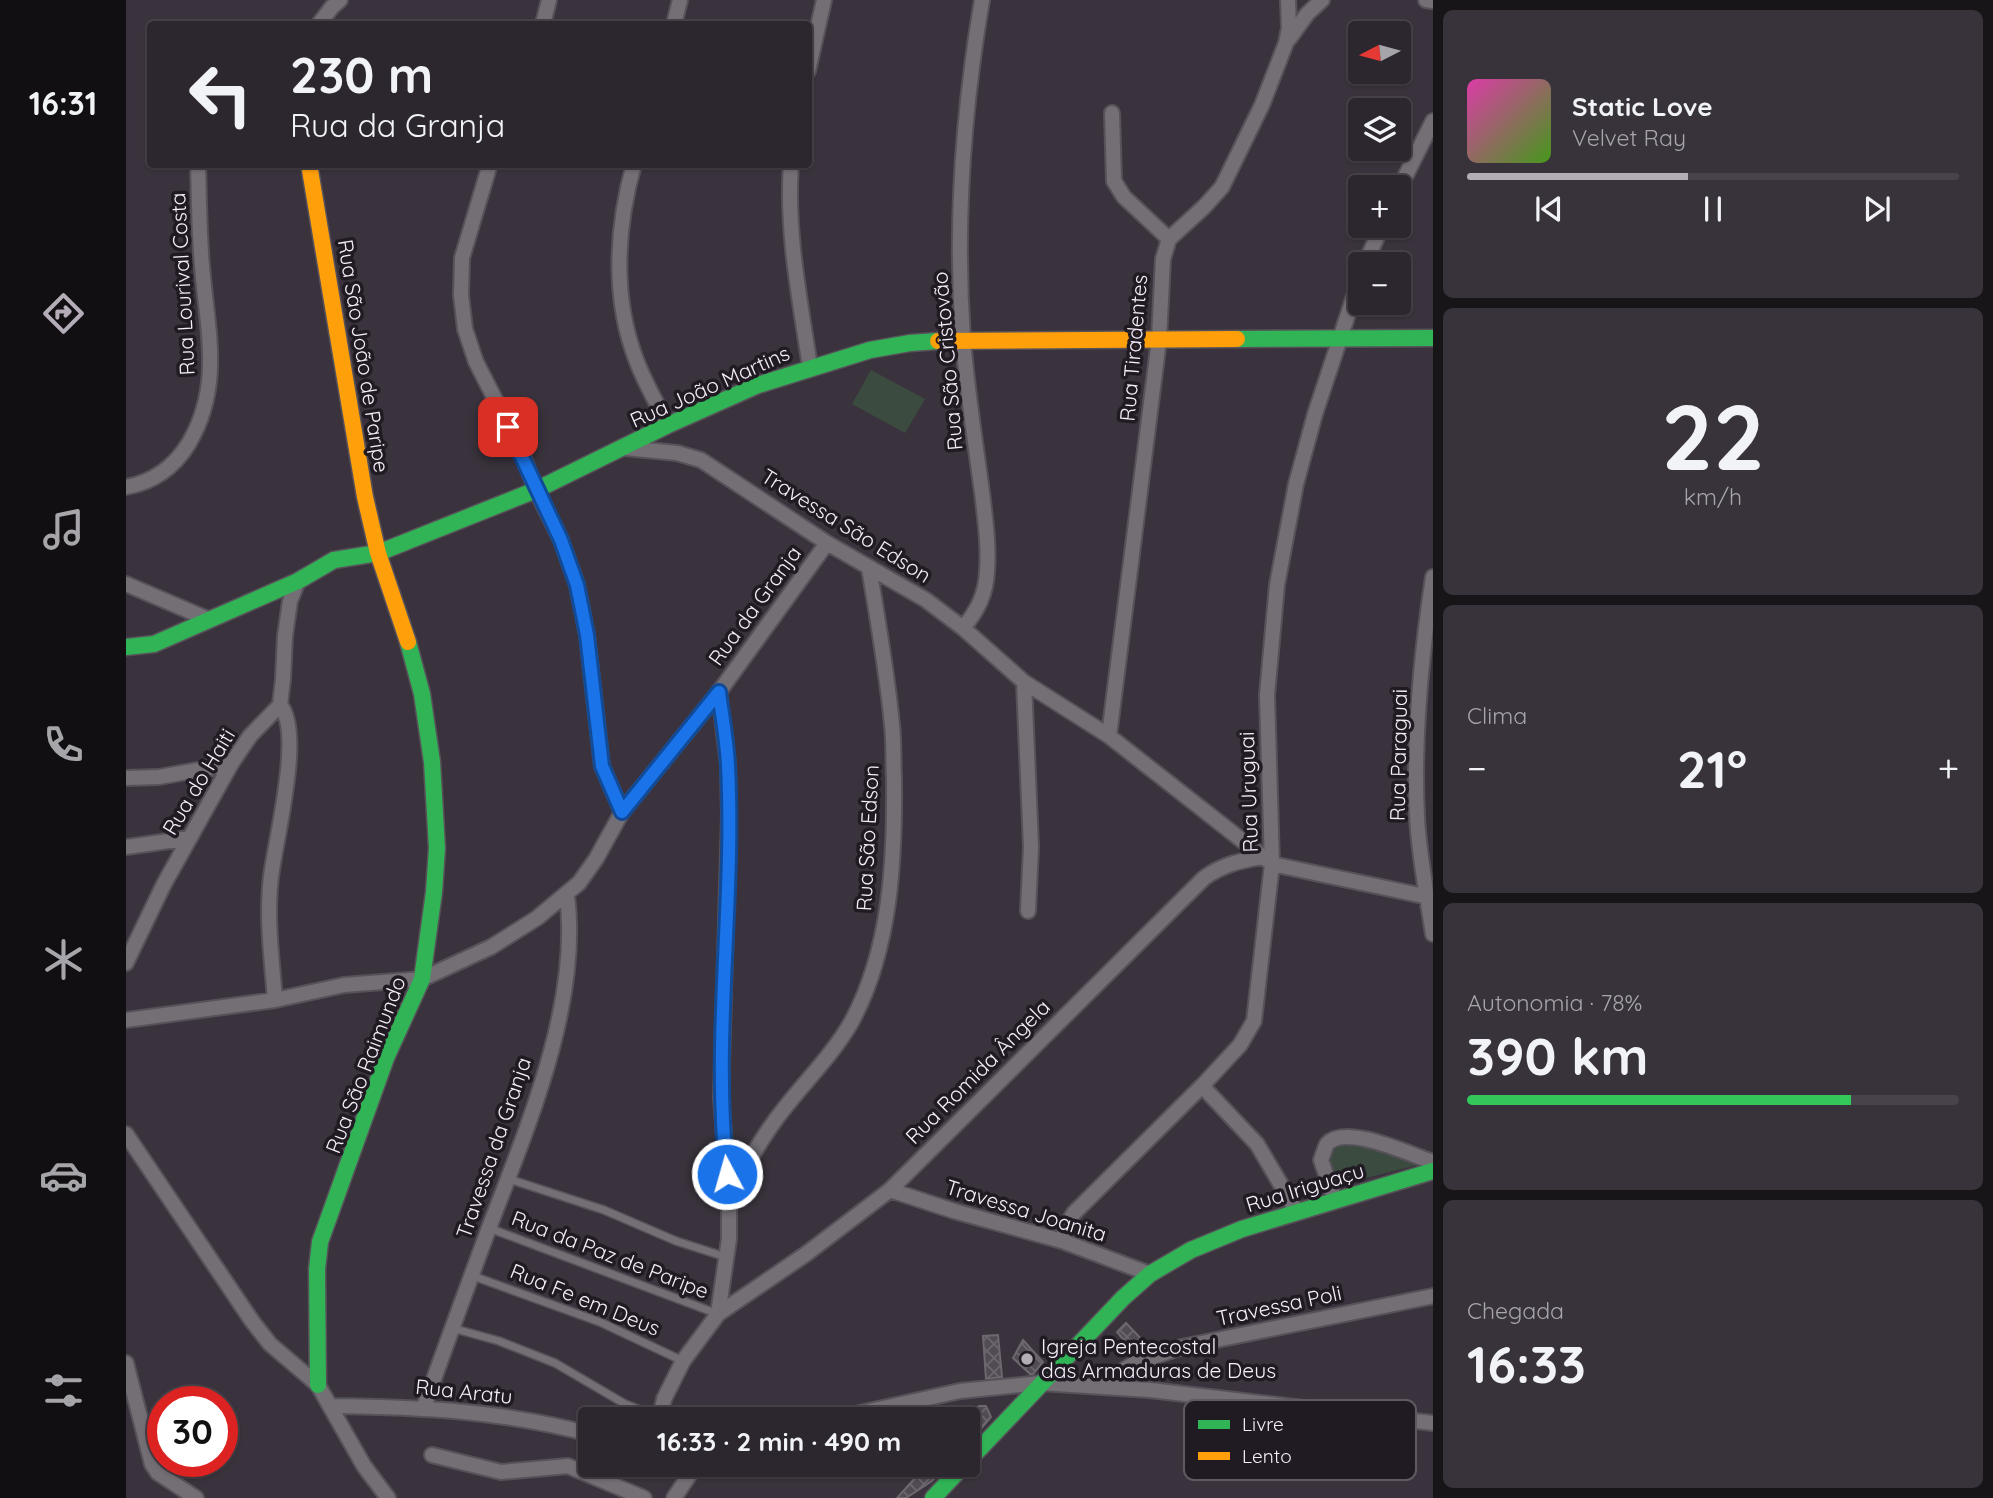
<!DOCTYPE html>
<html lang="pt">
<head>
<meta charset="utf-8">
<style>
	:root { --surface:#2c262e; --page:#38323a; --text:#f1f3f6; --muted:#a6a5aa; --line:#48434a; --accent:#b4acb7 }
	body { margin:0; font-family:Quicksand,sans-serif; background:var(--page); color:var(--text); height:100vh; display:flex; flex-direction:column; font-size:26px; white-space:nowrap }
	* { box-sizing:border-box; margin:0 }
	p { font-size:23px; color:var(--muted) }
	.icon { flex:none; width:38px; height:38px; fill:none; stroke:currentColor; stroke-width:2; stroke-linecap:round; stroke-linejoin:round }
	.map { position:relative; flex:1; overflow:hidden }
	.panel { display:flex; flex-direction:column; gap:10px; padding:10px; background:#181519; width:560px }
	.panel>* { flex:none }
	.hud { position:absolute; left:21px; top:21px; width:665px; height:147px; border-radius:7px; box-shadow:0 2px 5px #0004,0 0 0 2px var(--line); background:#2c262e; color:var(--text); overflow:hidden }
	.needle { width:46px; rotate:264deg }
	.buttons { position:absolute; left:1222px; top:21px; display:grid; gap:14px }
	.buttons a { display:grid; place-items:center; width:63px; height:63px; border-radius:7px; background:var(--surface); box-shadow:0 2px 5px #0004,0 0 0 2px var(--line); font-size:35px }
	.speed { position:absolute; left:21px; top:1386px; display:flex; gap:14px; font-size:35px; font-weight:700; text-align:center }
	.speed>* { display:grid; place-content:center; width:91px; height:91px; border-radius:50%; background:var(--surface); box-shadow:0 2px 5px #0004,0 0 0 2px var(--line); line-height:1 }
	.speed .limit { border:10px solid #d22; background:#fff; color:#111 }
	.pin { position:absolute; display:grid; place-items:center; width:60px; height:60px; color:#fff; margin:-30px; border-radius:14px; box-shadow:0 4px 10px #0006 }
	.me { position:absolute; width:77px; margin:-38px; rotate:354deg; stroke-linejoin:round; filter:drop-shadow(0 0 5px #0008) }
	.turn { display:flex; align-items:center; gap:24px; height:147px; padding:0 28px; font-size:32px }
	.turn .icon { width:91px; height:91px; stroke-width:2.5 }
	.turn b { display:block; font-size:49px; line-height:60px }
	.big { font-size:52px; font-weight:800; line-height:1.1 }
	.panel .widget { flex:1; display:flex; flex-direction:column; justify-content:center; gap:10px; min-width:0; padding:0 24px; border-radius:10px; background:var(--page) }
	.panel .dial { align-items:center; gap:0 }
	.dial b { font-size:91px; line-height:1 }
	.song { display:flex; align-items:center; gap:21px }
	.cover { width:84px; height:84px; border-radius:10px; background:linear-gradient(135deg,hsl(320 70% 55%),hsl(100 70% 35%)) }
	.played { height:7px; border-radius:4px; background:linear-gradient(90deg,var(--accent) 45%,var(--line) 45%) }
	.keys { display:flex; justify-content:space-around; direction:ltr }
	.heat { display:flex; justify-content:space-between; align-items:center; font-size:38px; direction:ltr }
	.charge { height:10px; border-radius:5px; background:linear-gradient(90deg,#34c759 78%,var(--line) 0) }
	.trip { position:absolute; left:452px; top:1407px; width:402px; height:70px; border-radius:7px; background:var(--surface); box-shadow:0 2px 5px #0004,0 0 0 2px var(--line); font-weight:800; line-height:70px; text-align:center }
	main { display:flex; flex:1; min-height:0 }
	.menu { display:flex; flex-direction:column; width:126px; justify-content:space-around; align-items:center; background:#120f12; color:var(--muted) }
	.menu .icon { width:49px; height:49px }
	.menu .on { color:var(--accent) }
	.menu b { font-size:32px; color:var(--text) }
	.map>svg:first-child { display:block }
</style>
</head>
<body>
<main>
<nav class="menu">
<b>16:31</b>
<svg class="icon on" aria-label="directions" viewBox="0 0 24 24"><path d="M12 3l9 9-9 9-9-9zM9 14v-3h6M13 9l2 2-2 2"/></svg>
<svg class="icon" aria-label="music" viewBox="0 0 24 24"><path d="M9 18V5l10-2v13"/><circle cx="6" cy="18" r="3"/><circle cx="16" cy="16" r="3"/></svg>
<svg class="icon" aria-label="phone" viewBox="0 0 24 24"><path d="M5 4h4l2 5-3 2q2 4 5 5l2-3 5 2v4C11 20 4 13 5 4z"/></svg>
<svg class="icon" aria-label="climate" viewBox="0 0 24 24"><path d="M12 3v18M4 7l16 10M4 17L20 7"/></svg>
<svg class="icon" aria-label="car" viewBox="0 0 24 24"><path d="M5 17H2v-5l4-1 3-4h7l3 4 3 1v5h-3M9 17h6M6 11h13"/><circle cx="7" cy="17" r="2"/><circle cx="17" cy="17" r="2"/></svg>
<svg class="icon" aria-label="filters" viewBox="0 0 24 24"><path d="M4 7h16M4 17h16"/><circle cx="9" cy="7" r="2"/><circle cx="15" cy="17" r="2"/></svg>
</nav>
<div class="map">
<svg width="1307" height="1498" viewBox="0 0 1307 1498">
	<defs>
		<pattern id="building-cross-hatch" width="8" height="8" patternUnits="userSpaceOnUse" patternTransform="scale(1.75)"><rect width="8" height="8" fill="#514b54"/><path d="M0 0l8 8M0 8l8-8" fill="none" stroke="#6b656d"/></pattern>
	</defs>
	<rect width="100%" height="100%" fill="#3a333d"/>
	<path fill="#3b4b40" d="M745,370l54,29 -20,34 -53,-29z
		M1220,1142l72,20v3l-72,18c-17,-4 -19,-18 -14,-33z"/>
	<path fill="url(#building-cross-hatch)" stroke="#6d6770" stroke-width="2" d="M1000,1323l24,25 -15,5 -18,-21z
		M872,1335l4,42 -16,2 -3,-43z
		M897,1340l20,22 -10,12h-3l-17,-16z
		M854,1406h6l5,11 -17,20 -7,-27z
		M796,1465h25l-15,16 -26,17h-9l19,-21 -2,-2z"/>
	<g fill="none" stroke-linecap="round" stroke-linejoin="round">
		<g stroke="#57525a" stroke-width="10">
			<path id="lane" d="M383,1179l95,31 72,31 50,16
				M363,1228l229,86
				M347,1276l127,46 83,39
				M326,1328l47,13 56,22 70,41 35,14"/>
		</g>
		<g stroke="#57525a" stroke-width="18">
			<path id="street" d="M1300,0l7,1
				M193,24l13,-17 8,-7
				M417,24l6,-24
				M548,24l6,-24
				M1163,39l18,-25 15,-14
				M682,71l16,-71
				M986,113l2,68 10,16 45,42
				M364,164l-28,94 -1,37 4,34 11,33 43,84 17,44 25,50 16,45 10,50 15,131 20,46
				M508,164c-18,64 -22,135 3,198 8,21 20,42 31,63
				M665,164c-5,68 9,136 19,203
				M1272,191l35,-70
				M1239,264l17,-38
				M499,448l52,5 24,7 126,83 99,57 37,28 61,54 85,54 163,128 161,34
				M0,487c28,-5 49,-21 63,-44 34,-58 18,-114 13,-177 -3,-34 -3,-68 -4,-102
				M1307,577c-12,79 -20,160 -16,240 2,39 10,79 16,117
				M0,584l84,36
				M837,628c15,-18 23,-34 24,-57 2,-26 -2,-53 -5,-79 -7,-51 -15,-102 -19,-153 -8,-113 0,-228 19,-339
				M898,682l7,165 -3,64
				M983,736l50,-396 4,-81 6,-20 35,-32 18,-20 40,-82 24,-62 3,-15 -1,-28
				M0,778l33,-1 72,-13
				M0,847l64,-9
				M0,963l38,-79 67,-120 19,-28 30,-31 3,-26 2,-43 5,-35 8,-20
				M149,1000c-3,-40 -9,-82 -4,-123 4,-36 33,-145 9,-172
				M0,1020l149,-20 69,-15 78,-6 69,-32 46,-29 42,-35 17,-24 26,-47 97,-120 108,-149
				M1076,1086l55,58 40,68
				M0,1134l126,187 18,23 48,41 46,81 24,32
				M764,1190l64,21 108,30 88,33
				M603,1193c15,-23 29,-49 45,-71 25,-35 57,-64 78,-101 39,-73 43,-162 42,-243 -1,-18 0,-36 -2,-53 -5,-53 -14,-105 -23,-157
				M1209,1200l-14,-40c2,-5 4,-12 6,-16 18,-21 84,11 106,18
				M936,1241l5,-17 7,-11 128,-127 38,-41 14,-24 18,-157 -5,-169 10,-110 19,-101 19,-70 45,-136
				M592,1314l88,-60 84,-64 314,-312c18,-13 35,-17 57,-21
				M0,1363l26,101 6,9 38,25
				M974,1385l35,-22 47,-16 251,-51
				M206,1406c91,1 169,5 258,28
				M298,1407c21,-60 43,-119 65,-179 38,-100 92,-225 78,-333
				M534,1419l4,-20 19,-38 35,-47 11,-75v-46l-8,-95 8,-282 -1,-52 -9,-72
				M707,1419l127,-28 81,-8 109,7 283,33
				M306,1455l69,17 67,-6 76,32
				M548,1498l22,-33"/>
		</g>
		<g stroke="#57525a" stroke-width="19">
			<path id="fast" d="M1111,339l196,-1
				M0,647l28,-3 144,-63 36,-21 44,-7 158,-63 132,-65 90,-40 112,-35 40,-7 28,-2
				M192,1385l-1,-116 3,-27 66,-184 36,-79 12,-87 3,-44 -5,-86 -10,-68 -14,-52
				M842,1461l155,-163 27,-24 41,-24 51,-21 191,-58
				M807,1498l31,-33"/>
		</g>
		<g stroke="#57525a" stroke-width="19">
			<path id="slow" d="M183,164l56,333 13,56 30,89
				M812,341l299,-2"/>
		</g>
		<use href="#lane" stroke="#736f75" stroke-width="7"/>
		<use href="#street" stroke="#736f75" stroke-width="14"/>
		<use href="#fast" stroke="#30b455" stroke-width="16"/>
		<use href="#slow" stroke="#ff9f0a" stroke-width="16"/>
	</g>
	<g fill="none" stroke-linecap="round" stroke-linejoin="round">
		<g stroke="#114b97" stroke-width="18">
			<path id="route" d="M382,427l53,113 16,45 10,50 15,131 20,46 97,-120c3,24 8,49 9,74 7,136 -16,272 -1,408"/>
		</g>
		<use href="#route" stroke="#1a73e8" stroke-width="12"/>
	</g>
	<circle fill="#b4acb7" stroke="#201a22" stroke-width="2.5" cx="901" cy="1359" r="7"/>
	<g text-anchor="middle" stroke-width="7" stroke-linejoin="round" paint-order="stroke">
		<g font-size="21" fill="#f5edf9" stroke="#201a22">
			<text transform="translate(57 284) rotate(-93)" y="7">Rua Lourival Costa</text>
			<text transform="translate(1008 348) rotate(-85)" y="7">Rua Tiradentes</text>
			<text transform="translate(237 356) rotate(81)" y="7">Rua São João de Paripe</text>
			<text transform="translate(822 361) rotate(-95)" y="7">Rua São Cristovão</text>
			<text transform="translate(584 387) rotate(-24)" y="7">Rua João Martins</text>
			<text transform="translate(720 526) rotate(32)" y="7">Travessa São Edson</text>
			<text transform="translate(629 606) rotate(-54)" y="7">Rua da Granja</text>
			<text transform="translate(1273 755) rotate(-89)" y="7">Rua Paraguai</text>
			<text transform="translate(73 782) rotate(-59)" y="7">Rua do Haiti</text>
			<text transform="translate(1123 792) rotate(-92)" y="7">Rua Uruguai</text>
			<text transform="translate(742 838) rotate(-87)" y="7">Rua São Edson</text>
			<text transform="translate(240 1065) rotate(-69)" y="7">Rua São Raimundo</text>
			<text transform="translate(852 1072) rotate(-45)" y="7">Rua Romida Ângela</text>
			<text transform="translate(368 1148) rotate(-71)" y="7">Travessa da Granja</text>
			<text transform="translate(1179 1188) rotate(-17)" y="7">Rua Iriguaçu</text>
			<text transform="translate(900 1211) rotate(17)" y="7">Travessa Joanita</text>
			<text transform="translate(484 1255) rotate(21)" y="7">Rua da Paz de Paripe</text>
			<text transform="translate(459 1300) rotate(22)" y="7">Rua Fe em Deus</text>
			<text transform="translate(1153 1306) rotate(-12)" y="7">Travessa Poli</text>
			<text transform="translate(338 1392) rotate(6)" y="7">Rua Aratu</text>
		</g>
		<g font-size="21" fill="#f5edf9" stroke="#201a22" text-anchor="start">
			<text x="915" y="1354">Igreja Pentecostal<tspan x="915" dy="24">das Armaduras de Deus</tspan></text>
		</g>
	</g>
	<rect x="1058" y="1400" width="232" height="80" rx="10" fill="#201a22" stroke="#605962" stroke-width="2"/>
	<rect x="1072" y="1420" width="32" height="9" fill="#30b455"/>
	<rect x="1072" y="1452" width="32" height="8" fill="#ff9f0a"/>
	<g font-size="19" fill="#f5edf9">
		<text x="1116" y="1431">Livre</text>
		<text x="1116" y="1463">Lento</text>
	</g>
</svg>
<div class="buttons">
<a><svg class="needle" viewBox="-14 -14 28 28"><path d="M0-13l5 13h-10z" fill="#e53935"/><path d="M0 13l5-13h-10z" fill="#a6a5aa"/></svg></a>
<a><svg class="icon" aria-label="layers" viewBox="0 0 24 24"><path d="M12 4l9 5-9 5-9-5zM3 14l9 5 9-5"/></svg></a>
<a>+</a>
<a>−</a>
</div>
<div class="speed"><div class="limit">30</div></div>
<div class="pin" style="left:382px;top:427px;background:#d93025"><svg class="icon" aria-label="arrive" viewBox="0 0 24 24"><path d="M6 21V4h12l-3 4 3 4H6"/></svg></div>
<svg class="me" style="left:601px;top:1174px" viewBox="-20 -20 40 40"><circle r="17" fill="#1a73e8" stroke="#fff" stroke-width="3"/><path d="M0-11L8 9 0 5-8 9z" fill="#fff"/></svg>
<div class="trip">16:33 · 2 min · 490 m</div>
<div class="hud">
<div class="turn"><svg class="icon" aria-label="left" viewBox="0 0 24 24"><path d="M17 20v-9H6M10 6l-5 5 5 5"/></svg><div><b>230 m</b>Rua da Granja</div></div>
</div>
</div>
<section class="panel">
<div class="widget">
<div class="song"><i class="cover"></i><div><b>Static Love</b><p>Velvet Ray</p></div></div>
<div class="played"></div>
<div class="keys"><svg class="icon" aria-label="previous" viewBox="0 0 24 24"><path d="M18 5L8 12l10 7zM5 5v14"/></svg><svg class="icon" aria-label="pause" viewBox="0 0 24 24"><path d="M8 5v14M16 5v14"/></svg><svg class="icon" aria-label="next" viewBox="0 0 24 24"><path d="M6 5l10 7-10 7zM19 5v14"/></svg></div>
</div>
<div class="widget dial"><b>22</b><p>km/h</p></div>
<div class="widget"><p>Clima</p>
<div class="heat"><a>−</a><b class="big">21°</b><a>+</a></div>
</div>
<div class="widget"><p>Autonomia · 78%</p><b class="big">390 km</b><div class="charge"></div></div>
<div class="widget"><p>Chegada</p><b class="big">16:33</b></div>
</section>
</main>
</body>
</html>
